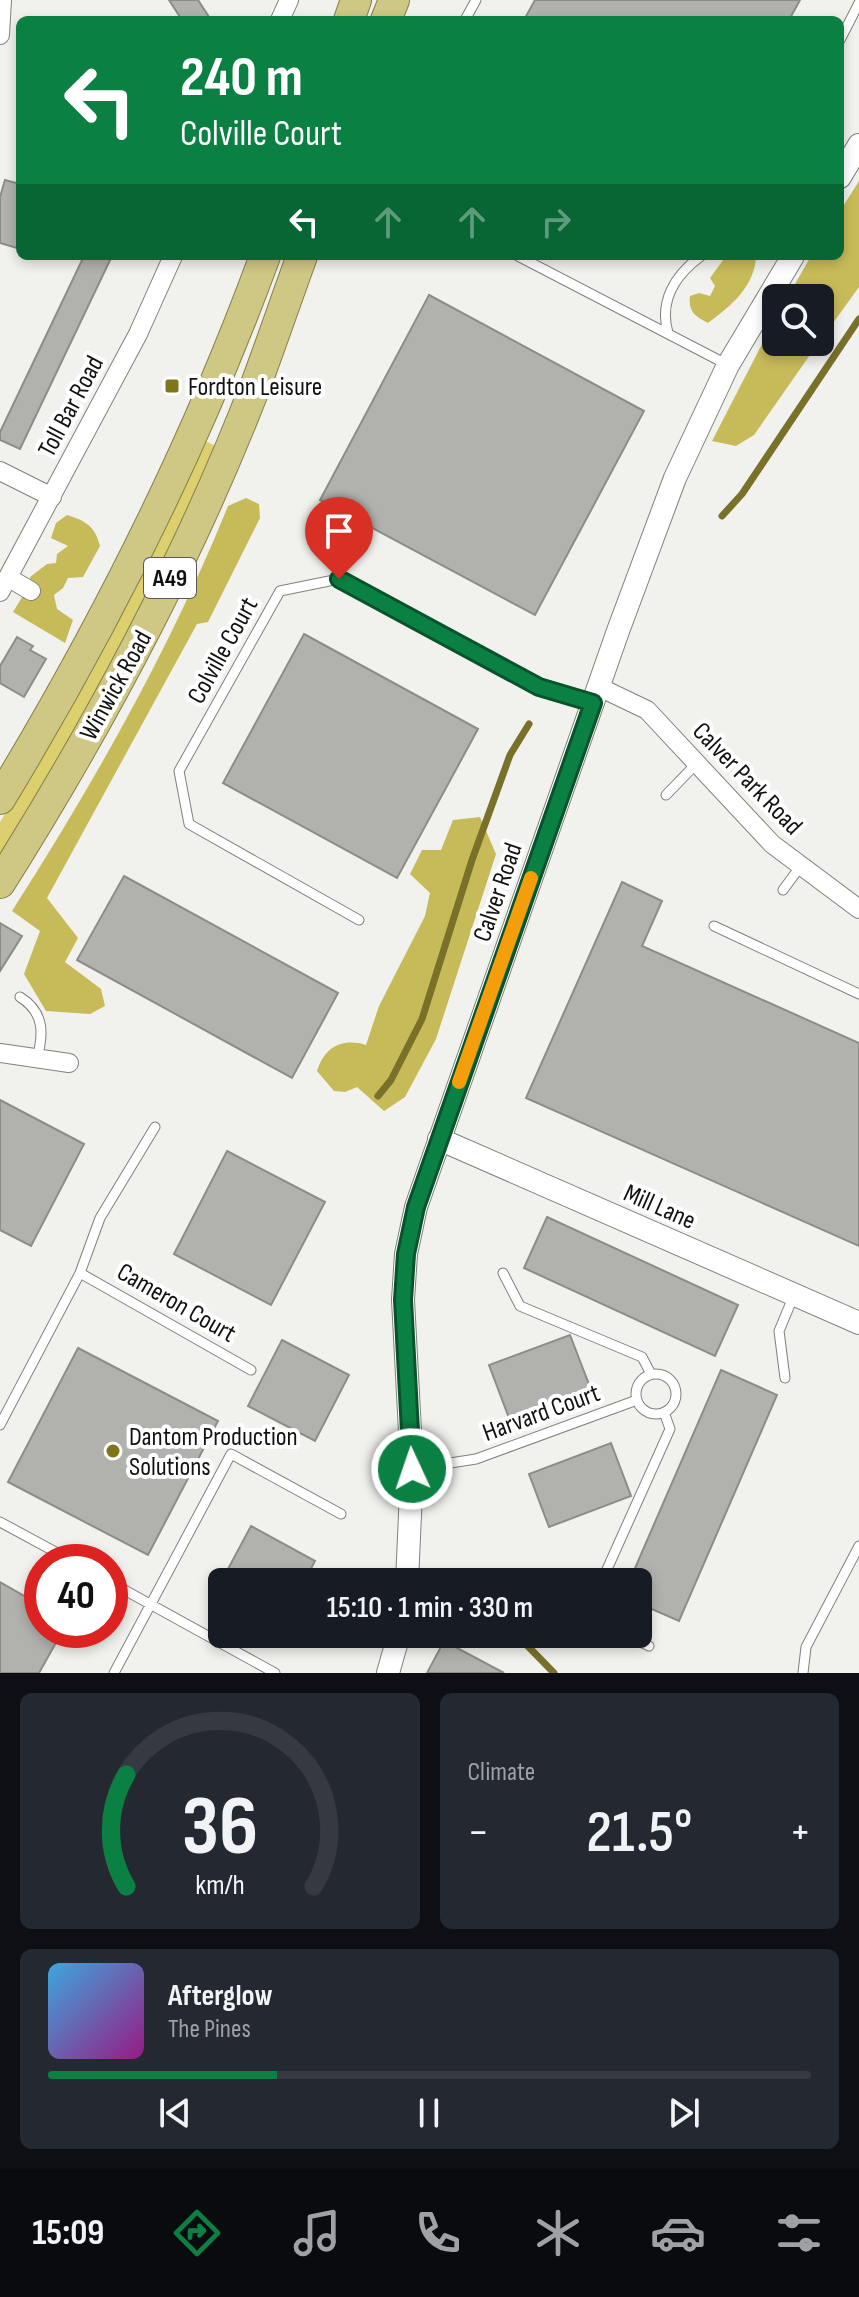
<!DOCTYPE html>
<html lang="en">
<head>
<meta charset="utf-8">
<style>
	:root { --surface:#171b24; --page:#242831; --text:#f1f3f6; --muted:#9ea1a6; --line:#363941; --accent:#0b8043 }
	body { margin:0; font-family:"Sofia Sans Condensed",sans-serif; background:var(--page); color:var(--text); height:100vh; display:flex; flex-direction:column; font-size:30px; white-space:nowrap }
	* { box-sizing:border-box; margin:0 }
	p { font-size:26px; color:var(--muted) }
	.icon { flex:none; width:44px; height:44px; fill:none; stroke:currentColor; stroke-width:2; stroke-linecap:round; stroke-linejoin:round }
	.map { position:relative; height:1673px; overflow:hidden }
	.details { display:flex; flex-direction:column; gap:20px; padding:20px; background:#0d0f14; flex:1 }
	.details>* { flex:none }
	.hud { position:absolute; left:16px; top:16px; width:828px; height:244px; border-radius:12px; box-shadow:0 4px 12px #0003; background:#0b8043; color:#fff; overflow:hidden }
	.buttons { position:absolute; left:762px; top:284px; display:grid; gap:16px }
	.buttons a { display:grid; place-items:center; width:72px; height:72px; border-radius:12px; background:var(--surface); box-shadow:0 4px 12px #0003; font-size:40px }
	.speed { position:absolute; left:24px; top:1544px; display:flex; gap:16px; font-size:40px; font-weight:700; text-align:center }
	.speed>* { display:grid; place-content:center; width:104px; height:104px; border-radius:50%; background:var(--surface); box-shadow:0 4px 12px #0003; line-height:1 }
	.speed .limit { border:12px solid #d22; background:#fff; color:#111 }
	.pin { position:absolute; display:grid; place-items:center; width:68px; height:68px; color:#fff; margin:-82px -34px; border-radius:50% 50% 50% 0; rotate:-45deg; box-shadow:0 0 8px #0007 }
	.pin .icon { rotate:45deg }
	.me { position:absolute; width:88px; margin:-44px; rotate:357deg; stroke-linejoin:round; filter:drop-shadow(0 0 6px #0008) }
	.turn { display:flex; align-items:center; gap:28px; height:168px; padding:0 32px; font-size:36px }
	.turn .icon { width:104px; height:104px; stroke-width:2.5 }
	.turn b { display:block; font-size:56px; line-height:68px }
	.lanes { display:flex; align-items:center; height:76px; padding:0 32px; background:#0003; justify-content:center; gap:40px; direction:ltr }
	.lanes .off { opacity:.35 }
	.big { font-size:60px; font-weight:600; line-height:1.1 }
	.details .widget { flex:1; display:flex; flex-direction:column; justify-content:center; gap:12px; min-width:0; padding:0 28px; border-radius:12px; background:var(--page) }
	.details .dial { align-items:center; gap:0 }
	.dial svg { height:208px; overflow:visible; fill:none; stroke:var(--line); stroke-width:7; stroke-linecap:round; text-anchor:middle }
	.dial text { fill:var(--text); stroke:none }
	.song { display:flex; align-items:center; gap:24px }
	.cover { width:96px; height:96px; border-radius:12px; background:linear-gradient(135deg,hsl(200 70% 55%),hsl(310 70% 35%)) }
	.played { height:8px; border-radius:4px; background:linear-gradient(90deg,var(--accent) 30%,var(--line) 30%) }
	.keys { display:flex; justify-content:space-around; direction:ltr }
	.heat { display:flex; justify-content:space-between; align-items:center; font-size:44px; direction:ltr }
	.details .tiles { flex:1; display:grid; gap:20px; grid-template-columns:1fr 1fr }
	.widget:last-child { grid-column:span 2 }
	.trip { position:absolute; left:208px; top:1568px; width:444px; height:80px; border-radius:12px; background:var(--surface); box-shadow:0 4px 12px #0003; font-weight:600; line-height:80px; text-align:center }
	.dock { display:flex; height:128px; justify-content:space-around; align-items:center; background:#090b0e; color:var(--muted) }
	.dock .icon { width:56px; height:56px }
	.dock .current { color:var(--accent) }
	.dock b { font-size:36px; color:var(--text) }
	.map>svg:first-child { display:block }
</style>
</head>
<body>
<div class="map">
<svg width="859" height="1673" viewBox="0 0 859 1673">
	<rect width="100%" height="100%" fill="#f1f1ed"/>
	<path fill="#dbcf6e" d="M205,441l11,5 -101,216 -115,199v-39l34,-55z"/>
	<path fill="#c7bb59" d="M859,181v106l-39,54v-43h-33l24,-42h29v-45z
		M726,256h30c-1,30 -25,50 -48,67 -13,-7 -20,-11 -18,-27l9,-3 11,3 5,-10 -5,-8z
		M776,317v25h43l-65,93 -18,11 -24,-5z
		M246,498l13,6 1,14 -52,104 -11,2 -150,274 31,40 -13,24 36,27 4,17 -15,8 -44,-3 -22,-37 16,-43 -28,-20c82,-128 159,-264 216,-405z
		M67,515c19,6 28,11 33,31l-17,31 -15,1 -5,10 -9,7 3,14 16,11 -8,23 -52,-31 11,-18 10,-1 -4,-16 17,-13 9,-1 1,-9 11,-8 -17,-8 5,-15z
		M480,817l16,37 -60,185 -31,58 -21,14 -27,-24 -12,5 -11,-1 -17,-20c8,-25 26,-33 49,-26l13,-39 46,-90 5,-23 -20,-19 12,-24h19l12,-30z"/>
	<g fill="none" stroke-linecap="round" stroke-linejoin="round">
		<path stroke="#79712a" stroke-width="7" d="M722,516l20,-22 117,-175
			M378,1096l13,-16 31,-61 50,-159 38,-105 19,-31
			M516,1634l38,39"/>
	</g>
	<path fill="#b1b1ad" stroke="#8c8c89" stroke-width="2" d="M169,0h29l13,20h-29z
		M535,0h265l-11,20h-265z
		M5,180l15,4v65l-20,-6v-46z
		M84,256h28l-92,193 -20,-9v-8z
		M429,295l215,116 -109,204 -215,-115z
		M304,634l174,95 -81,149 -174,-95z
		M17,637l16,9 -3,4 16,9 -22,38 -24,-14v-17z
		M124,876l214,117 -46,85 -215,-118z
		M622,882l40,19 -20,45 217,97v203l-333,-148z
		M0,923l22,13 -22,35z
		M0,1100l84,44 -53,102 -31,-16z
		M227,1151l98,51 -54,103 -97,-51z
		M547,1217l191,88 -23,51 -191,-88z
		M570,1335l20,52 -81,31 -20,-53z
		M282,1340l67,35 -34,66 -67,-35z
		M78,1348l140,73 -70,134 -140,-73z
		M721,1370l56,25 -98,226 -41,-18v-21h-9z
		M611,1443l20,53 -82,31 -20,-53z
		M251,1526l64,35 -11,21h-83z
		M0,1582l42,24v24h21l-24,43h-39z
		M444,1641l60,32h-77z"/>
	<g fill="none" stroke-linecap="round" stroke-linejoin="round">
		<g stroke="#81817d" stroke-width="11">
			<path id="service" d="M465,20l11,-20
				M840,40l19,-37
				M518,256l210,109
				M668,333c-9,-32 7,-58 33,-77
				M666,795l31,-32
				M783,890l17,-23
				M359,920l-170,-96 -10,-53 101,-180 59,-12 200,108 52,16
				M714,926l145,68
				M20,997c24,15 24,36 17,61
				M80,1273l171,97
				M503,1273l17,33 122,51 9,17
				M636 1394a20 20 0 1 1 40 0a20 20 0 1 1-40 0Z
				M785,1378l-6,-47 15,-36
				M0,1425l80,-152 20,-55 55,-91
				M412,1469l64,-10 161,-59
				M0,1522l74,40
				M110,1582l165,91
				M606,1582l-2,-6 66,-147 -6,-17
				M630,1634l2,4 17,8
				M114,1673l117,-219 110,60
				M803,1673l3,-26 53,-101"/>
		</g>
		<g stroke="#81817d" stroke-width="20">
			<path id="minor" d="M280,20l9,-20
				M0,35l2,-35
				M0,471l52,26
				M9,578l22,13
				M0,592l138,-258 35,-78
				M599,687l48,23 125,134 87,65
				M0,1053l69,10"/>
		</g>
		<g stroke="#81817d" stroke-width="24">
			<path id="tertiary" d="M840,177l19,-32
				M439,1139l420,184
				M407,1582l5,-113 -9,-169 3,-46 10,-47 202,-576 57,-153 53,-113 65,-109
				M388,1673l11,-39"/>
		</g>
		<g stroke="#857e47" stroke-width="32">
			<path id="trunk" d="M349,20l7,-20
				M386,20l8,-20
				M0,799c105,-173 195,-352 265,-543
				M0,883c99,-157 188,-323 255,-496 16,-43 31,-87 47,-131"/>
		</g>
		<use href="#service" stroke="#fff" stroke-width="9"/>
		<use href="#minor" stroke="#fff" stroke-width="18"/>
		<use href="#tertiary" stroke="#fff" stroke-width="22"/>
		<use href="#trunk" stroke="#cfc784" stroke-width="30"/>
	</g>
	<g fill="none" stroke-linecap="round" stroke-linejoin="round">
		<g stroke="#07532c" stroke-width="20">
			<path id="route" d="M339,579l200,108 54,16 -177,504 -10,47 -3,46 9,169"/>
		</g>
		<use href="#route" stroke="#0b8043" stroke-width="14"/>
		<path stroke="#f59e0b" stroke-width="14" d="M459,1082l72,-204"/>
	</g>
	<g fill="#807519" stroke="#fff" stroke-width="3">
		<rect x="164" y="378" width="16" height="16" rx="4"/>
		<circle cx="113" cy="1451" r="8"/>
	</g>
	<g text-anchor="middle" stroke-width="8" stroke-linejoin="round" paint-order="stroke">
		<rect fill="#fff" stroke="#585858" stroke-width="2" x="144" y="558" width="52" height="40" rx="6"/>
		<g font-size="24" font-weight="bold" fill="#111110">
			<text x="170" y="586">A49</text>
		</g>
		<g font-size="26" fill="#111110" stroke="#fff" text-anchor="start">
			<text x="188" y="395">Fordton Leisure</text>
			<text x="129" y="1445">Dantom Production<tspan x="129" dy="30">Solutions</tspan></text>
		</g>
		<g font-size="26" fill="#111110" stroke="#fff">
			<text transform="translate(70 406) rotate(-62)" y="9">Toll Bar Road</text>
			<text transform="translate(222 650) rotate(-61)" y="9">Colville Court</text>
			<text transform="translate(115 685) rotate(-61)" y="9">Winwick Road</text>
			<text transform="translate(748 778) rotate(46)" y="9">Calver Park Road</text>
			<text transform="translate(497 892) rotate(-71)" y="9">Calver Road</text>
			<text transform="translate(660 1206) rotate(24)" y="9">Mill Lane</text>
			<text transform="translate(177 1302) rotate(30)" y="9">Cameron Court</text>
			<text transform="translate(541 1412) rotate(-20)" y="9">Harvard Court</text>
		</g>
	</g>
</svg>
<div class="buttons">
<a><svg class="icon" aria-label="search" viewBox="0 0 24 24"><circle cx="10" cy="10" r="6"/><path d="M15 15l6 6"/></svg></a>
</div>
<div class="speed"><div class="limit">40</div></div>
<div class="pin" style="left:339px;top:579px;background:#d93025"><svg class="icon" aria-label="arrive" viewBox="0 0 24 24"><path d="M6 21V4h12l-3 4 3 4H6"/></svg></div>
<svg class="me" style="left:412px;top:1469px" viewBox="-20 -20 40 40"><circle r="17" fill="#0b8043" stroke="#fff" stroke-width="3"/><path d="M0-11L8 9 0 5-8 9z" fill="#fff"/></svg>
<div class="trip">15:10 · 1 min · 330 m</div>
<div class="hud">
<div class="turn"><svg class="icon" aria-label="left" viewBox="0 0 24 24"><path d="M17 20v-9H6M10 6l-5 5 5 5"/></svg><div><b>240 m</b>Colville Court</div></div>
<div class="lanes"><svg class="icon" aria-label="left" viewBox="0 0 24 24"><path d="M17 20v-9H6M10 6l-5 5 5 5"/></svg><svg class="icon off" aria-label="ahead" viewBox="0 0 24 24"><path d="M12 20V5M6 11l6-6 6 6"/></svg><svg class="icon off" aria-label="ahead" viewBox="0 0 24 24"><path d="M12 20V5M6 11l6-6 6 6"/></svg><svg class="icon off" aria-label="right" viewBox="0 0 24 24"><path d="M7 20v-9h11M14 6l5 5-5 5"/></svg></div>
</div>
</div>
<section class="details">
<div class="tiles">
<div class="widget dial"><svg viewBox="0 0 100 80">
<path d="M14 69A42 42 0 1 1 86 69"/>
<path d="M14 69A42 42 0 0 1 14 26" stroke="#0b8043"/>
<text x="50" y="56" font-size="32" font-weight="700">36</text>
<text x="50" y="72" font-size="11">km/h</text>
</svg></div>
<div class="widget"><p>Climate</p>
<div class="heat"><a>−</a><b class="big">21.5°</b><a>+</a></div>
</div>
<div class="widget">
<div class="song"><i class="cover"></i><div><b>Afterglow</b><p>The Pines</p></div></div>
<div class="played"></div>
<div class="keys"><svg class="icon" aria-label="previous" viewBox="0 0 24 24"><path d="M18 5L8 12l10 7zM5 5v14"/></svg><svg class="icon" aria-label="pause" viewBox="0 0 24 24"><path d="M8 5v14M16 5v14"/></svg><svg class="icon" aria-label="next" viewBox="0 0 24 24"><path d="M6 5l10 7-10 7zM19 5v14"/></svg></div>
</div>
</div>
</section>
<nav class="dock">
<b>15:09</b>
<svg class="icon current" aria-label="directions" viewBox="0 0 24 24"><path d="M12 3l9 9-9 9-9-9zM9 14v-3h6M13 9l2 2-2 2"/></svg>
<svg class="icon" aria-label="music" viewBox="0 0 24 24"><path d="M9 18V5l10-2v13"/><circle cx="6" cy="18" r="3"/><circle cx="16" cy="16" r="3"/></svg>
<svg class="icon" aria-label="phone" viewBox="0 0 24 24"><path d="M5 4h4l2 5-3 2q2 4 5 5l2-3 5 2v4C11 20 4 13 5 4z"/></svg>
<svg class="icon" aria-label="climate" viewBox="0 0 24 24"><path d="M12 3v18M4 7l16 10M4 17L20 7"/></svg>
<svg class="icon" aria-label="car" viewBox="0 0 24 24"><path d="M5 17H2v-5l4-1 3-4h7l3 4 3 1v5h-3M9 17h6M6 11h13"/><circle cx="7" cy="17" r="2"/><circle cx="17" cy="17" r="2"/></svg>
<svg class="icon" aria-label="filters" viewBox="0 0 24 24"><path d="M4 7h16M4 17h16"/><circle cx="9" cy="7" r="2"/><circle cx="15" cy="17" r="2"/></svg>
</nav>
</body>
</html>
